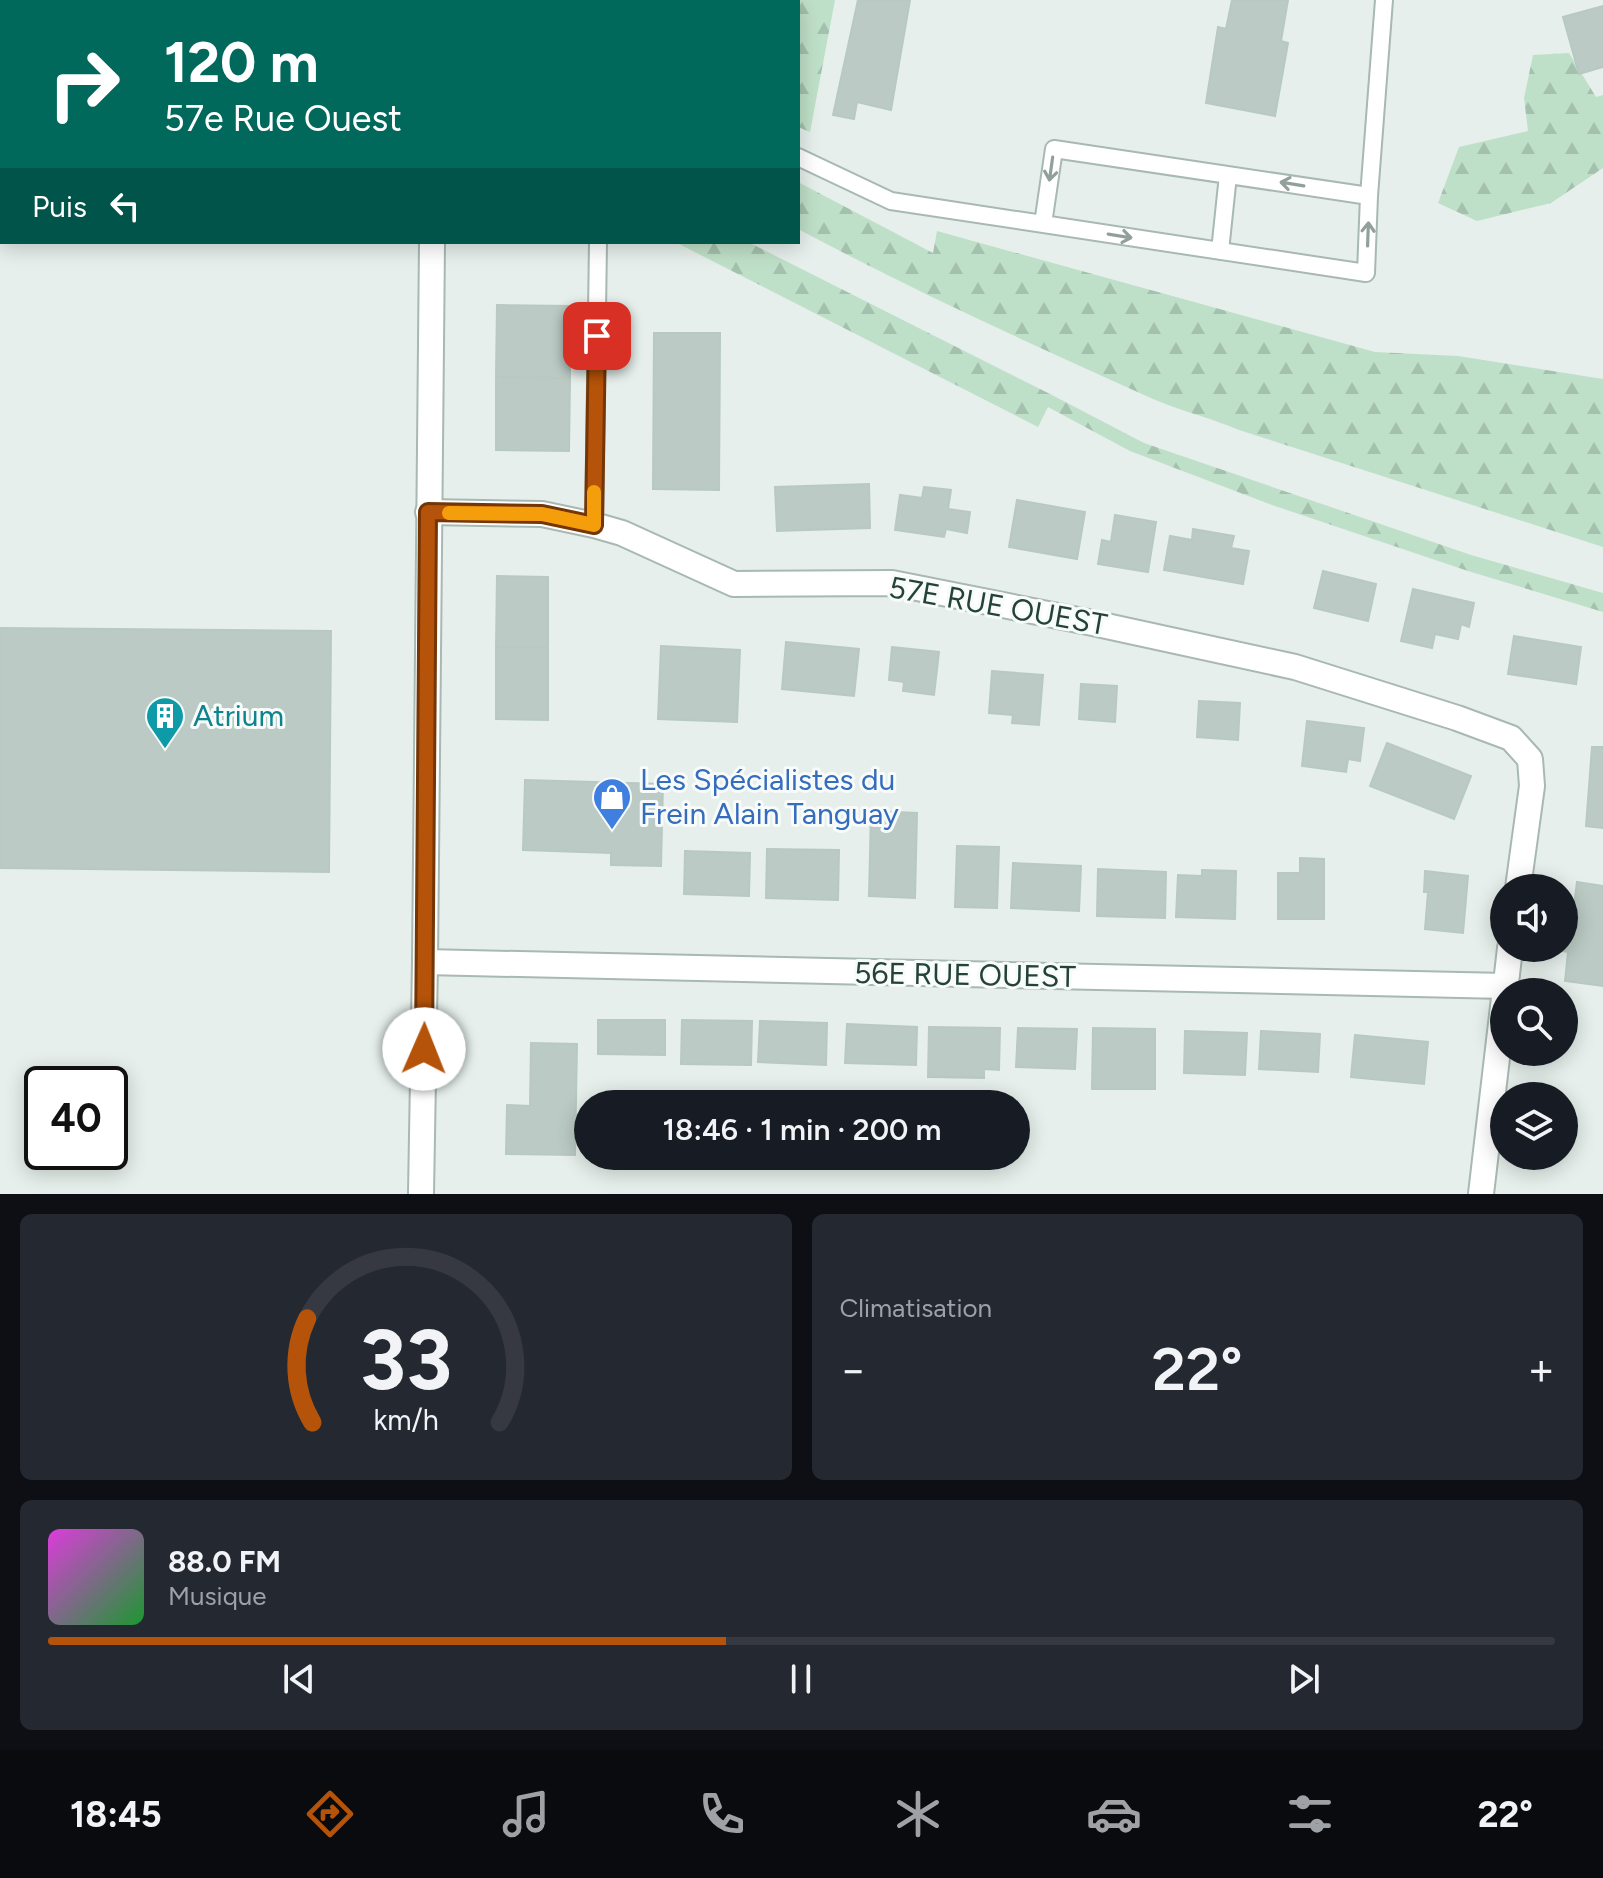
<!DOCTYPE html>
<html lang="fr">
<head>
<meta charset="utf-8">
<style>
	:root { --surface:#171b24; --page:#242831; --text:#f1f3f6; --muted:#9ea1a6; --line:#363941; --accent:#b45309 }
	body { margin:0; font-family:Figtree,sans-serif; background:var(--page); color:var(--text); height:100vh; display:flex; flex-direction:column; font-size:30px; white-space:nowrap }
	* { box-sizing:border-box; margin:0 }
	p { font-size:26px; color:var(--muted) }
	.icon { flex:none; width:44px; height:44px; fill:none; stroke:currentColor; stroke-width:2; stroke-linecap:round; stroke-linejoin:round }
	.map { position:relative; height:1194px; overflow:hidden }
	.panel { display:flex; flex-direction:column; gap:20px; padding:20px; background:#0d0f14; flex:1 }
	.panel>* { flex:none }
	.banner { position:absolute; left:0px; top:0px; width:800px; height:244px; box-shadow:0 4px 20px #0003; background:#00695c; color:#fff; overflow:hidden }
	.fabs { position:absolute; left:1490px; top:874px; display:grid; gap:16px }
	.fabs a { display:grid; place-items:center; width:88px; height:88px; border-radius:50%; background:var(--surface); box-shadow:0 4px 20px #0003; font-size:40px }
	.speed { position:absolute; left:24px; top:1066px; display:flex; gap:16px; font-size:40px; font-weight:700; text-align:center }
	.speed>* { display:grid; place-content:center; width:104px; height:104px; border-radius:50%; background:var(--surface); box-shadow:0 4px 20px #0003; line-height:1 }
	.speed .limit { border:4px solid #111; border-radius:12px; background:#fff; color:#111 }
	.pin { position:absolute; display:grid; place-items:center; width:68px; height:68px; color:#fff; margin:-34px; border-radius:16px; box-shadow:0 4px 12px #0006 }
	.me { position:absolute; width:88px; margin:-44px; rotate:1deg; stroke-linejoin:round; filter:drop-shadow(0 0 6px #0008) }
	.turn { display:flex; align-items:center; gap:28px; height:168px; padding:0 32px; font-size:36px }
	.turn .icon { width:104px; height:104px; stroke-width:2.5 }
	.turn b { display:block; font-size:56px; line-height:68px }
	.then { display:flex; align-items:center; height:76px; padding:0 32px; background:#0003; gap:16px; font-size:30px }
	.big { font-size:60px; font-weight:600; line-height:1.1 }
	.panel .widget { flex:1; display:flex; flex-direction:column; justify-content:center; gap:12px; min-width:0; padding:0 28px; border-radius:12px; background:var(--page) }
	.panel .dial { align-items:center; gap:0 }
	.dial svg { height:208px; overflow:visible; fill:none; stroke:var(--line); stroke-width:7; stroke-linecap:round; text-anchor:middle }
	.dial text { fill:var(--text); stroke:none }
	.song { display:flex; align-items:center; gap:24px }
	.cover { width:96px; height:96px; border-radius:12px; background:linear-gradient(135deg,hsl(300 70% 55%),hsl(130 70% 35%)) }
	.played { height:8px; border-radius:4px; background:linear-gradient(90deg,var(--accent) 45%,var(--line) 45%) }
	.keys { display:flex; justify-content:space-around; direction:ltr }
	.heat { display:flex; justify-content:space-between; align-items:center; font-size:44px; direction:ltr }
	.panel .tiles { flex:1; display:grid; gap:20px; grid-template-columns:1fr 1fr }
	.widget:last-child { grid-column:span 2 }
	.trip { position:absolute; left:574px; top:1090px; width:456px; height:80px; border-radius:40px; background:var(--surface); box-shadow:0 4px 20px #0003; font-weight:600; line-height:80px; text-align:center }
	.tabs { display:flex; height:128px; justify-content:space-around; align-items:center; background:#090b0e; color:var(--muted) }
	.tabs .icon { width:56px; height:56px }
	.tabs .selected { color:var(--accent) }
	.tabs b { font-size:36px; color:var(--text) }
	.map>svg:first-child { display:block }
</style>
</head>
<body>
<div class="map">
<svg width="1603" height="1194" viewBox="0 0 1603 1194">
	<defs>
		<pattern id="forest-firs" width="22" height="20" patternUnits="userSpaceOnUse" patternTransform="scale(2)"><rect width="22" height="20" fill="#bfe0c8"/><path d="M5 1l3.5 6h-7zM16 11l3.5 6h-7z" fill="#a4c1ad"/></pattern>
	</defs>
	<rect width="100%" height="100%" fill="#e6efeb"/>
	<path fill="url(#forest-firs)" d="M648,0h187l-25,132 -12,-5v-125h-151z
		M1569,53l27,44 7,-2v73l-52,35 -74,18 -39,-18 21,-56 69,-16 -4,-33 9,-43z
		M798,182l135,71 4,-22 438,121 83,4 145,23v168l-364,-117c-28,-12 -58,-19 -86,-31 -120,-54 -239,-108 -355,-170z
		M675,242h73l304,153 92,48 327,112 132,38v19l-135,-41 -196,-66 -142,-54 -82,-44 -10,20z"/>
	<path fill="#bbcac4" stroke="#b8c9c2" stroke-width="2" d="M858,0h52l-19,110 -34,-8 -3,17 -21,-4z
		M1232,0h56l-7,41 7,2 -13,73 -69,-13 12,-76 8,2z
		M1603,6v61l-24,7 -16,-57z
		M497,305l73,1v72l-74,-1z
		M654,333h66l-1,157 -66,-1z
		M496,377l74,1 -1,73 -73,-1z
		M869,484l1,44 -93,3 -2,-44z
		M924,487l27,3 -3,19 22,3 -3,21 -21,-4 -2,8 -49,-7 5,-35 22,3z
		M1017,500l68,12 -8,47 -68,-12z
		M1115,515l41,7 -8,50 -50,-8 4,-24 9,2z
		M1193,529l41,7 -3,12 18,3 -6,33 -79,-14 6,-34 22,4z
		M1323,571l53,13 -8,37 -54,-13z
		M497,576l51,1v70h-52z
		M1413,589l61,14 -5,24 -8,-3 -3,15 -23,-5 -3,14 -31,-7z
		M0,628l331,3 -2,241 -329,-4z
		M1514,636l67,11 -5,37 -68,-10z
		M786,642l73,7 -5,47 -72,-7z
		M661,646l79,4 -3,72 -79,-3z
		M496,647h52v73l-52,-1z
		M892,647l47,5 -5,43 -31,-4 1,-9 -15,-2z
		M992,671l51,4 -4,50 -27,-2 1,-8 -24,-2z
		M1081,684l36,2 -2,36 -36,-3z
		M1199,701l41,2 -2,37 -41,-3z
		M1307,721l57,7 -4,33 -12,-2 -2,13 -44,-6z
		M1387,743l84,33 -17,43 -84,-33z
		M1592,747h11v81l-17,-2z
		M525,780l138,4 -2,82 -50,-1v-12l-88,-3z
		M871,811l46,2 -2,85 -46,-2z
		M957,846l42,1 -2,61 -42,-1z
		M767,849l72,1 -1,50 -72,-2z
		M685,851l65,2 -1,43 -65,-2z
		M1300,858l24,1v60h-46v-46h22z
		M1013,863l68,3 -2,45 -68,-3z
		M1098,869l68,3 -1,46 -68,-2z
		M1202,870l34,1 -1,48 -59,-2 2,-42 24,1z
		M1425,871l43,5 -5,57 -38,-4 3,-37h-4z
		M1577,882l26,4v100l-38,-5 3,-29 -6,-1 5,-39 6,1z
		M598,1020h67v35l-67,-1z
		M682,1020l70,1 -1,44 -70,-1z
		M760,1021l67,2 -1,42 -68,-3z
		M847,1024l70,3 -1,38 -71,-2z
		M929,1027l71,1 -1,42 -15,-1v9l-56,-1z
		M1018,1028l59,1 -2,40 -59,-2z
		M1093,1028l62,1v60h-63z
		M1185,1031l62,2 -2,42 -61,-2z
		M1261,1031l59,3 -2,38 -59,-3z
		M1355,1035l73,7 -4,42 -73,-7z
		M531,1043l46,1 -2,111 -69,-1 1,-49 23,1z"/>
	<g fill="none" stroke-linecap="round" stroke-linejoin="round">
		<g stroke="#a8b8b2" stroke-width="20">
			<path id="service" d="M478,0l5,2
				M798,157l93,44 475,72 3,-77 15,-196
				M1043,224l11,-75 315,47
				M1220,251l8,-76
				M594,525l4,-283"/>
		</g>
		<g stroke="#a8b8b2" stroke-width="28">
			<path id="minor" d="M428,512l114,2 52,11 28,8 112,51 158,-1 196,39 207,45 162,51 54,20 19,21 2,27 -14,102
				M425,962l1080,24
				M1505,992l5,-44
				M1481,1194l23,-196"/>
		</g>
		<g stroke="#a8b8b2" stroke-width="28">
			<path id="tertiary" d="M435,2v-2
				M421,1194l4,-232 7,-720"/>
		</g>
		<use href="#service" stroke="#fff" stroke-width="16"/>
		<use href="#minor" stroke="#fff" stroke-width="24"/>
		<use href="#tertiary" stroke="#fff" stroke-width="24"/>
	</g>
	<defs><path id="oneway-shaft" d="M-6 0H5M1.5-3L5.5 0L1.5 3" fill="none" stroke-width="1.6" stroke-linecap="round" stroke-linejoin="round" transform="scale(2)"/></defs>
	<g stroke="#92a09c">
		<use href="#oneway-shaft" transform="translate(1051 169) rotate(98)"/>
		<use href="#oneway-shaft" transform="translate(1292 184) rotate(-171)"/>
		<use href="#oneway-shaft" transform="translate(1368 234) rotate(-88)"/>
		<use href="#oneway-shaft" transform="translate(1120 236) rotate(9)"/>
	</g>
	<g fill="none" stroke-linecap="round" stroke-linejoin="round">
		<g stroke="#753606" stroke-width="20">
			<path id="route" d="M424,1049l4,-537 114,2 52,11 3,-189"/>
		</g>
		<use href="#route" stroke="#b45309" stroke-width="14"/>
		<path stroke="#f59e0b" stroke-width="14" d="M449,513l93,1 52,11v-33"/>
	</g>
	<defs>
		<g id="building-pin" transform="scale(2)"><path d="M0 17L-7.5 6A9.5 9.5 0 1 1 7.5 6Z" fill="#0f9aa8" stroke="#f7fbf9"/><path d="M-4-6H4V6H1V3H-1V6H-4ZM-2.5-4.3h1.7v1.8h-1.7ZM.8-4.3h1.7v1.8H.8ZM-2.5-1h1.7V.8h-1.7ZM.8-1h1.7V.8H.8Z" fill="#fff"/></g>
		<g id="shop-pin" transform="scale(2)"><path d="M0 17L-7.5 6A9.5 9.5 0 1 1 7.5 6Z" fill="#3f7fe0" stroke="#f7fbf9"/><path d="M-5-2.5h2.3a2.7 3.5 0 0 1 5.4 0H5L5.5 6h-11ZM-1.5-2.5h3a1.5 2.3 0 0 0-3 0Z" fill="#fff"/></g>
	</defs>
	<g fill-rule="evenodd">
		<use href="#building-pin" x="165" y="716"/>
		<use href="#shop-pin" x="612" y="797"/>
	</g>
	<g text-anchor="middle" stroke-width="6" stroke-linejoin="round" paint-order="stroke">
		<g font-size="30" fill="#24423a" stroke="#f7fbf9">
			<text transform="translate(998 606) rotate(10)" y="10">57E RUE OUEST</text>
			<text transform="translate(965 975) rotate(1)" y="10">56E RUE OUEST</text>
		</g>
		<g font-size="30" fill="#0d838f" stroke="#f7fbf9" text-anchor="start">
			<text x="193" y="726">Atrium</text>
		</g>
		<g font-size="30" fill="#366cbe" stroke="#f7fbf9" text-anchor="start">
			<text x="640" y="790">Les Spécialistes du<tspan x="640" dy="34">Frein Alain Tanguay</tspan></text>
		</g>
	</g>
</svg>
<div class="fabs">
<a><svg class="icon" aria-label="sound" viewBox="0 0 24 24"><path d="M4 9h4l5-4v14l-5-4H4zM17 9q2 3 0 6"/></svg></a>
<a><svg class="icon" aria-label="search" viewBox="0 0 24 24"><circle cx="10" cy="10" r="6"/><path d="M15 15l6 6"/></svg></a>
<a><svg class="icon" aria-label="layers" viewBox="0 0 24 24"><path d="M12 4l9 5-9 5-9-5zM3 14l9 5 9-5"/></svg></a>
</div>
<div class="speed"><div class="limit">40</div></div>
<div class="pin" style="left:597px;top:336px;background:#d93025"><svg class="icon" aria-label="arrive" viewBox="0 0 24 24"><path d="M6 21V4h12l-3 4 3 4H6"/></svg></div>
<svg class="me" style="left:424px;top:1049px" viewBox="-20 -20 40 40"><circle r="19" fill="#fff"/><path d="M0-13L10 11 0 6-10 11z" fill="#b45309"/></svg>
<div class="trip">18:46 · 1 min · 200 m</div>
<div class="banner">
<div class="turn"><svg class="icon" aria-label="right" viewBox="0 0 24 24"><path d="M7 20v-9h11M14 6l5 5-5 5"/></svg><div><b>120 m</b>57e Rue Ouest</div></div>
<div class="then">Puis<svg class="icon" aria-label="left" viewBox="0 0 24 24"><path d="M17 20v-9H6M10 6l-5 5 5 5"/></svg></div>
</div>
</div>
<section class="panel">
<div class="tiles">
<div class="widget dial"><svg viewBox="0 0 100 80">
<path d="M14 69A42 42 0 1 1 86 69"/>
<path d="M14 69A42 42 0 0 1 12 29" stroke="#b45309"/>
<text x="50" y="56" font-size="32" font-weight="700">33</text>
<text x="50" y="72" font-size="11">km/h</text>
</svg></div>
<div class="widget"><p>Climatisation</p>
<div class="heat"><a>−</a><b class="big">22°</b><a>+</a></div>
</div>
<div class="widget">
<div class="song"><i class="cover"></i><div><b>88.0 FM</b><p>Musique</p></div></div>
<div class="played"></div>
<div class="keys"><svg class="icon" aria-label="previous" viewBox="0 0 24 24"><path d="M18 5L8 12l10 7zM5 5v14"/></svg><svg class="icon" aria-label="pause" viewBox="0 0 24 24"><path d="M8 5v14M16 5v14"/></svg><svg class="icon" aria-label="next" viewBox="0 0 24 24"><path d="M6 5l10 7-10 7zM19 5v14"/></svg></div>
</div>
</div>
</section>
<nav class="tabs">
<b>18:45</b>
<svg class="icon selected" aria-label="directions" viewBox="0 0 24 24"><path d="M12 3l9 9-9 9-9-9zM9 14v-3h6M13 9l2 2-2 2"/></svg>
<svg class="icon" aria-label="music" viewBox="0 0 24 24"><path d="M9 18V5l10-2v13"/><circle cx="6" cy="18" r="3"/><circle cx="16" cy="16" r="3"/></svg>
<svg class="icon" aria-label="phone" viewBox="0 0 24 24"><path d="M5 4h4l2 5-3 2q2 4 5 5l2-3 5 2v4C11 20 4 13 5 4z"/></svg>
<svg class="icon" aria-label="climate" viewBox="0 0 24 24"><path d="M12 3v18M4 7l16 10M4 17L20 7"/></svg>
<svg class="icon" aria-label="car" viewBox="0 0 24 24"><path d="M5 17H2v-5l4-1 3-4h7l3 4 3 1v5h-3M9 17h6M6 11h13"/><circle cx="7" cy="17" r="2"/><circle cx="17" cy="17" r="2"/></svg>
<svg class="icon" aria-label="filters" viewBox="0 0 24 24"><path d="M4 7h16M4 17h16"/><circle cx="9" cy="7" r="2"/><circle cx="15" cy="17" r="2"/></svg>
<b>22°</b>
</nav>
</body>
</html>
